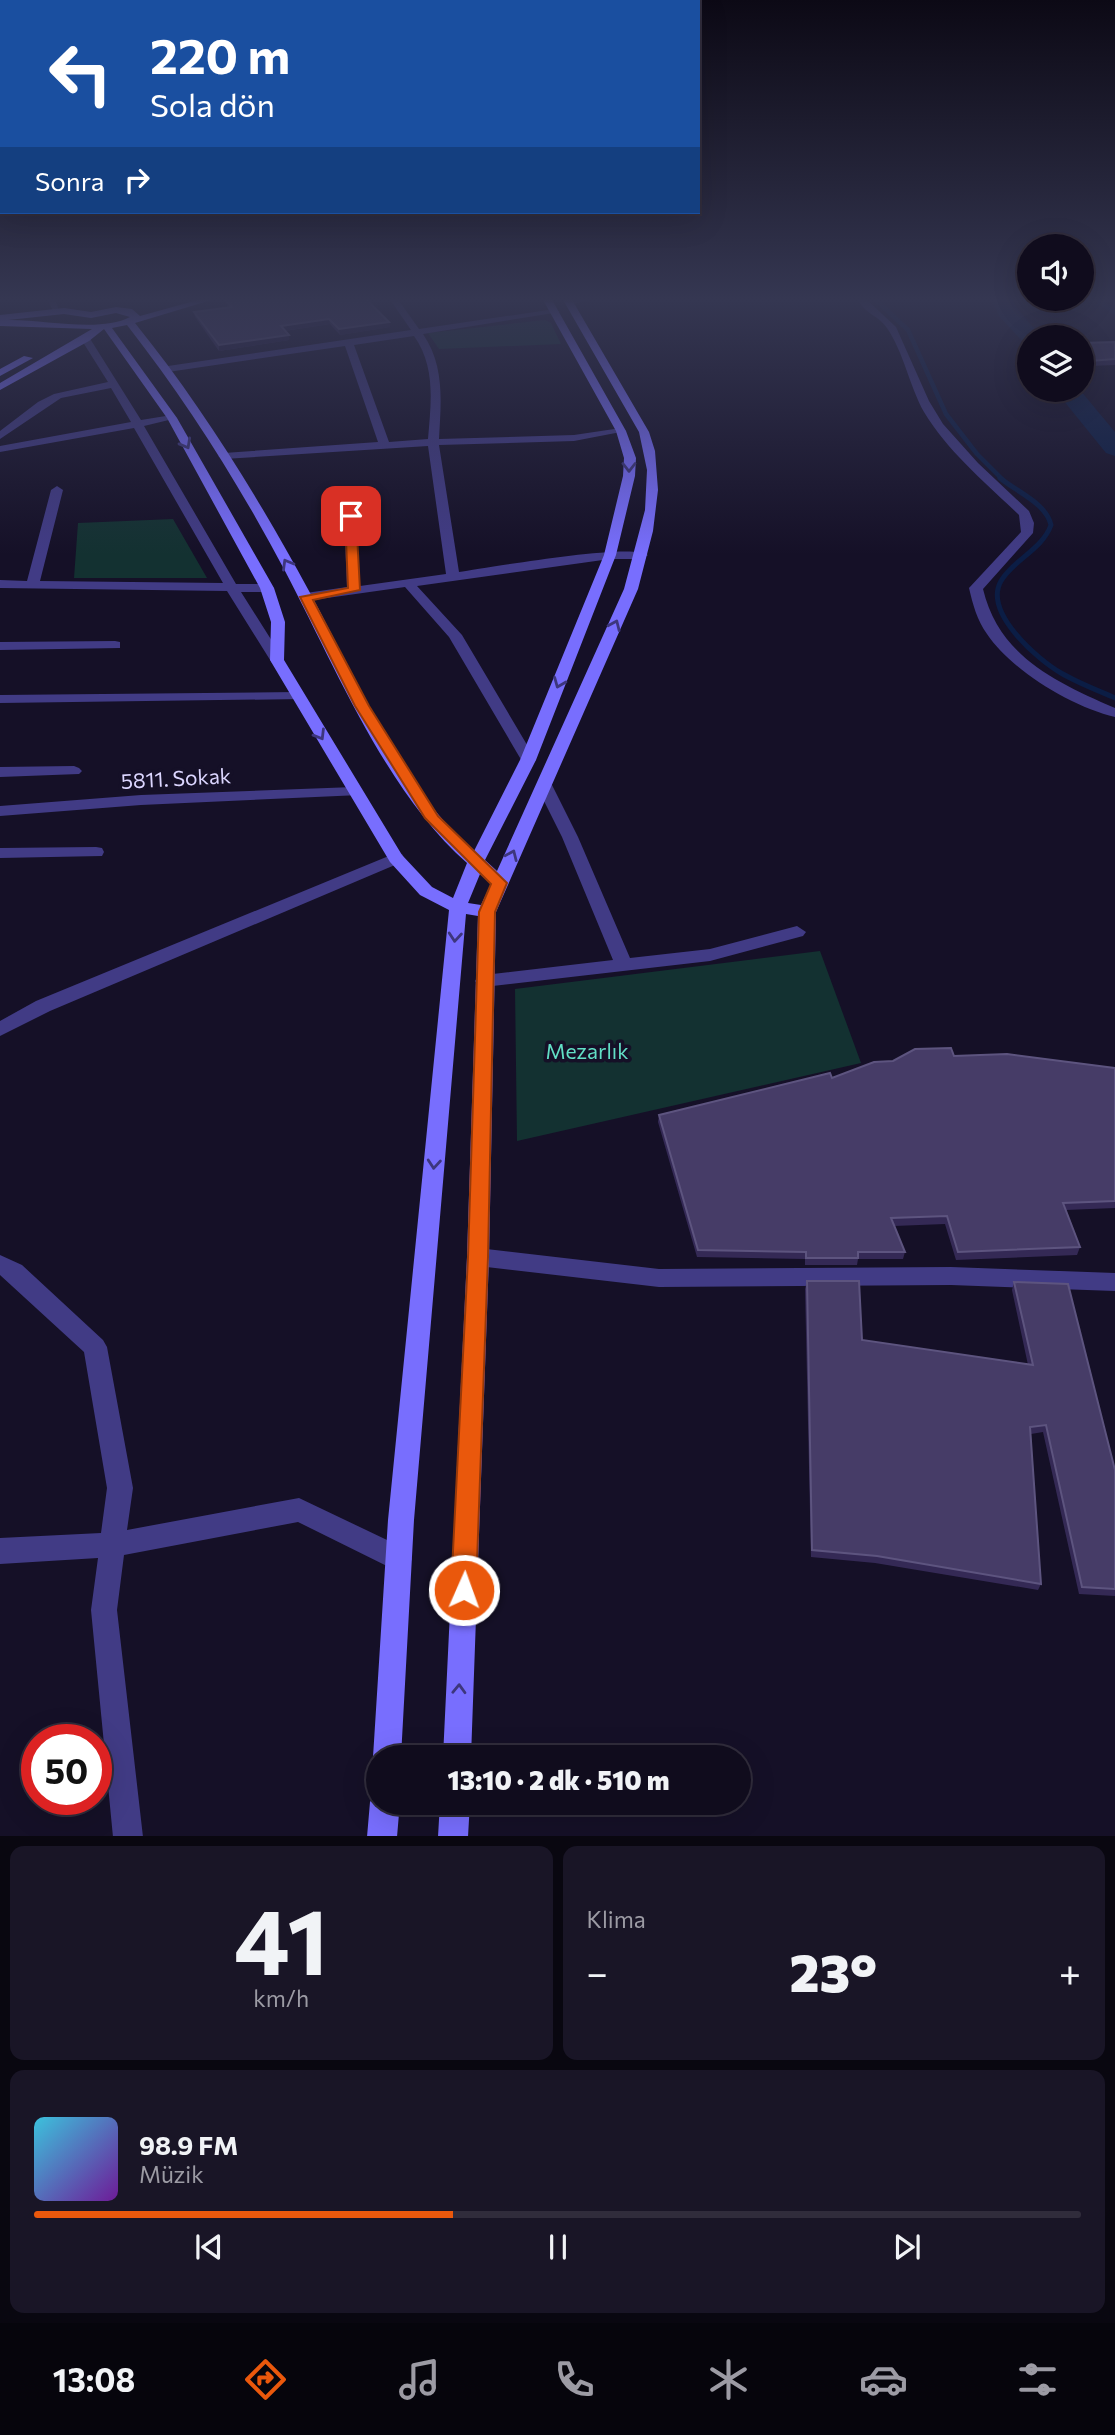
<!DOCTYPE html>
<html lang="tr">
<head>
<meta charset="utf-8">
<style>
	:root { --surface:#100c1d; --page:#191526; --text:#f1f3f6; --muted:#9c9ba4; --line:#302c3b; --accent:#ea580c }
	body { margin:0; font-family:Commissioner,sans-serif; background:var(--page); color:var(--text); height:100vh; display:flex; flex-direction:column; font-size:26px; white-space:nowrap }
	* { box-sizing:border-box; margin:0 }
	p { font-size:23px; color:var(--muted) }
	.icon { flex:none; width:38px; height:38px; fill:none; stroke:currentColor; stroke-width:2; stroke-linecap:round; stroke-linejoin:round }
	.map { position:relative; height:1836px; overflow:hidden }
	.sheet { display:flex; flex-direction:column; gap:10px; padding:10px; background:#090710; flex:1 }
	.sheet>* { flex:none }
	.top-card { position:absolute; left:0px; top:0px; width:700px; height:214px; box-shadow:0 7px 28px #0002,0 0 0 2px var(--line); background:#1a4fa0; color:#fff; overflow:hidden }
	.tools { position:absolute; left:1017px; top:234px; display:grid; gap:14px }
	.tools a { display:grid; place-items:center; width:77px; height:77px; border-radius:50%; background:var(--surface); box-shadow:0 7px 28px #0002,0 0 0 2px var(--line); font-size:35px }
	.speed { position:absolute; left:21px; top:1724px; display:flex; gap:14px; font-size:35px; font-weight:700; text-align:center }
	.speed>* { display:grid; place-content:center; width:91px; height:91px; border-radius:50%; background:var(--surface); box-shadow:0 7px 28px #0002,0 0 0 2px var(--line); line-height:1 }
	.speed .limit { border:10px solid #d22; background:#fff; color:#111 }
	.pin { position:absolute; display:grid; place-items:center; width:60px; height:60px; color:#fff; margin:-30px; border-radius:14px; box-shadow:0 4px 10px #0006 }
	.me { position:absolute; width:77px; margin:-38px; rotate:2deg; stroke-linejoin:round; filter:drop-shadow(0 0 5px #0008) }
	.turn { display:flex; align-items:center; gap:24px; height:147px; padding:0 35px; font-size:32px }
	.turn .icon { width:91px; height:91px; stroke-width:2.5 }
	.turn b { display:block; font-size:49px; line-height:60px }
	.then { display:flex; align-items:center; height:66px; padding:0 35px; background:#0003; gap:14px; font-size:26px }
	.big { font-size:52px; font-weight:800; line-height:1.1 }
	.sheet .tile { flex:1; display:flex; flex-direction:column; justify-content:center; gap:10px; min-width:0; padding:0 24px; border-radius:14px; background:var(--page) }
	.sheet .dial { align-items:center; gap:0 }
	.dial b { font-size:91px; line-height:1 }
	.song { display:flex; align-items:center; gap:21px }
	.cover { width:84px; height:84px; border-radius:10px; background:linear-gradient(135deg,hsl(190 70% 55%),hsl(280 70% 35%)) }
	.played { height:7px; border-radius:4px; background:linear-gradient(90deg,var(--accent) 40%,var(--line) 40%) }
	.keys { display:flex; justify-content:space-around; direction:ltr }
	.heat { display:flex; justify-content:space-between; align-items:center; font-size:38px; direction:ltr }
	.sheet .tiles { flex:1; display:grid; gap:10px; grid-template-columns:1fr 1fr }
	.tile:last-child { grid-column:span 2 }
	.trip { position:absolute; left:366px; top:1745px; width:385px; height:70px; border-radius:35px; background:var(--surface); box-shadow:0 7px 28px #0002,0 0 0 2px var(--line); font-weight:800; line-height:70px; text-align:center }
	.tab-bar { display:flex; height:112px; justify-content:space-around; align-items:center; background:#06050c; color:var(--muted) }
	.tab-bar .icon { width:49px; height:49px }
	.tab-bar .active { color:var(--accent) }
	.tab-bar b { font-size:32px; color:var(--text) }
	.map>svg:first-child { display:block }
</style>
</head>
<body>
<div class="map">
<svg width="1115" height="1837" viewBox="0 0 1115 1837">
	<rect width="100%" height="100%" fill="#151027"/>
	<path fill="#133131" d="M545,320l6,3 10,21 -122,5 -11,-16z
		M173,519l34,59h-133l4,-55z
		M820,951l41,112 -344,78 -2,-152z"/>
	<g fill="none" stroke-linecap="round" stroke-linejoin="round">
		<path stroke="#0b1d45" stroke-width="4.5" d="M874,298l34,32 38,84 31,40 26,26
			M1095,298l20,15"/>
		<path stroke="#0b1d45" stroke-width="5" d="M1000,478c17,14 46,25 51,47 -9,25 -37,34 -50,56 -18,31 36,78 60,92 17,10 36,17 54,25"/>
		<path fill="#0b1d45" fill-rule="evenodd" d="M991,298h21l5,11 26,29h-14v6l-5,-1 -25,-27z
			M1055,390h25l35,42v24l-9,-3z"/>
		<path fill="#413b85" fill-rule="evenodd" d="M47,298h8l4,13h-6z
			M389,298h8l22,31 136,-20 5,3 -137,22c22,32 18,68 16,105l135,-4 47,-7 5,3 -52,10 -135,4 20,127c29,-4 173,-30 189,-17l-6,4h-32l-193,27 45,49 74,125 -3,3h-10l-74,-126 -44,-50 -99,14 -7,-4 7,-4 41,-6 -4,-96 6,-4 6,4 5,95 86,-12 -18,-128 -204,13 -6,-3 6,-3 154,-11 -33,-96 -177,26 -5,-3 5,-3 243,-36zM414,336c22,31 17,67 14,103l-39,3 -35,-97z
			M579,298h17l-27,7 -5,-3z
			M857,298h8l31,29 33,74 14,23 35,39 51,48 5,12 -1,10 -50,56c16,67 72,93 132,119v9c-43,-10 -103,-46 -128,-83 -10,-14 -14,-29 -18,-46l52,-56 -2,-17c-33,-32 -71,-63 -95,-103 -15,-27 -20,-59 -37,-84 -9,-13 -25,-16 -30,-30z
			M86,336l3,1 52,83 31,-5 5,3 -33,8 92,158h31l7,4 -7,4h-26l43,68 -2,3h-10l-45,-72 -227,-3v-8l27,1 24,-91 6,-4 6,4 -23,91 183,2 -89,-155 -134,24v-6l131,-24 -20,-34 -50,10 -61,41v-8l38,-29 16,-8 54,-12 -27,-43z
			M115,641l5,1v6l-120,2v-8z
			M297,692l5,1v6l-302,4v-8z
			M74,766l5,2 3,3 -3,3 -79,3v-10z
			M544,780l8,5 26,52 52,121 80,-9 87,-23 9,6 -3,4 -93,25 -226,26 -6,-2 -3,-4 3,-4 6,-2 129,-15 -51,-123 -26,-52z
			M354,787l8,5 -2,3 -219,10 -141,11v-10l141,-11z
			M96,847l6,1 2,4 -2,4 -102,2v-10z
			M396,853l6,1 2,4 -2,4 -352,149 -50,25v-15l36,-20z
			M478,1248l181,21 292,-2 164,6v18l-164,-6 -292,2 -181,-21 -8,-3 -3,-6 3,-6z
			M0,1255l22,10 81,75 4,7 26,141 -6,42 172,-32 109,52 4,9 -4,9 -9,4 -101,-50 -174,33 -7,55 26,227h-30l-22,-227 7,-52 -98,6v-26l101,-5 6,-45 -23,-136 -84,-77z"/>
		<path fill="#786efe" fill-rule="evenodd" d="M205,298h13l-83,25c67,83 123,174 174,268 45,83 92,198 165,260l46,-91 84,-205 19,-79 1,-18 -8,-27 -74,-133h9l75,133 10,27 -1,18 -19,79 -80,205 -51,100 12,11 127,-282 21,-79 2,-40 -8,-38 -77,-134h9l78,134 6,19 3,39 -5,41 -15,58 -142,323 -7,345 -18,500h-28l24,-500 11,-341 -12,-2 -52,606 -13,237h-23v11l-5,-11 15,-237 61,-610 -29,-15 -30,-33 -120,-202 1,-38 -11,-34 -93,-170 -63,-89 -15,12 -89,49v-7l92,-54 -92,-3v-11l64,-7 27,4 25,-5 16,2 8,7zM116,313l14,4c-30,16 -88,2 -122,3l56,-6 27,4zM127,325c60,77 112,159 158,246 50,95 101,221 182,292l-14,35 -21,-11 -30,-32 -118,-195 1,-38 -11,-34 -97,-170 -65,-90zM480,874l11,10 -10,21 -13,-2z
			M24,356l9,2 -33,18v-7z
			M378,1790v12h22l-3,35h-30l3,-35z
			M440,1802h30l-2,35h-30z"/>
	</g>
	<path fill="#342955" d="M222,298h143l24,24 1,5 -50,8 -10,-11 -45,7 4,4v5l-70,11 -24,-34 -1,-5 34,-5 -5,-7z
		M1115,342v23l-26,1 -7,-8v-15z
		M954,1056l161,12v140l-49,2 14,37 -3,8 -121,5 -11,-36 -51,2 11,26 -2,7h-45l-1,6h-52v-6l-108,-2 -39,-135 1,-7 173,-37 61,-17z
		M807,1281l55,59 166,25 -16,-75 2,-8 101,188v126l-36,-2 -36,-162 -12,2 10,150 -3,6 -163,-27 -64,-6 -6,-268z"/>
	<path fill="#20173b" d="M329,319l1,5 -48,7 -1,-5z
		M389,322l1,5 -50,8 -1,-6z
		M289,335v5l-70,11v-6z"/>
	<path fill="#463c67" stroke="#5d547f" stroke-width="2" d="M224,298h141l24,24 -50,7 -10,-10 -48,7 8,9 -70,10 -25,-33 38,-5z
		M1115,342v17l-25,2 -8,-9v-9z
		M951,1048l3,8 53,-2 108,14v133l-52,2 17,44 -122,5 -11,-36 -56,2 14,34h-47v6h-52v-6l-108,-2 -39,-135 171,-42 2,5 42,-16 19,-1 22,-12z
		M807,1281h52l3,59 171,25 -19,-83 54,2 47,186v119l-33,-2 -36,-162 -16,2 11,157 -164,-28 -65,-6z"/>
	<defs><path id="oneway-chevron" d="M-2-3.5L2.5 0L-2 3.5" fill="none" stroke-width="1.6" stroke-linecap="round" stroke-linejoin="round" transform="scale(1.75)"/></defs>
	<g stroke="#3d367d">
		<use href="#oneway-chevron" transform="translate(186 444) rotate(61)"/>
		<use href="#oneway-chevron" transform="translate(629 467) rotate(90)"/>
		<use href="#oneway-chevron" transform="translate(287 564) rotate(-120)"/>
		<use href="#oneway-chevron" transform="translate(615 625) rotate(-66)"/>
		<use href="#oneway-chevron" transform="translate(559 683) rotate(112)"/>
		<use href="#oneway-chevron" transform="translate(320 735) rotate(59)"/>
		<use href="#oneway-chevron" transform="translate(512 855) rotate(-66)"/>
		<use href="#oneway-chevron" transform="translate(455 937) rotate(95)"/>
		<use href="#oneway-chevron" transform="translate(434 1164) rotate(95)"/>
		<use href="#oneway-chevron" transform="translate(459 1689) rotate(-88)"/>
	</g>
	<linearGradient id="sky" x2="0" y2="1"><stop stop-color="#0c0915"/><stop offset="0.54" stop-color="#353752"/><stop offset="1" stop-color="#353752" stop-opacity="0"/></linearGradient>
	<rect width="1115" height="555" fill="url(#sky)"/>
	<path fill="#ea580c" stroke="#983908" stroke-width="2" d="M351,513l5,3 4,74 -47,10 56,106 69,110 69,67 -12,29 -7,345 -12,333 -4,9 -8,3 -9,-3 -4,-9 17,-333 11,-345 12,-28 -66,-66 -70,-112 -55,-109 48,-9 -3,-72z"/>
	<g text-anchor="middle" stroke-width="7" stroke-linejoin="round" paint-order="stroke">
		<g font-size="21" fill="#dcd6ff" stroke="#151027">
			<text transform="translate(176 779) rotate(-3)" y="7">5811. Sokak</text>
		</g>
		<g font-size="21" fill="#61dfc5" stroke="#151027">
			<text x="587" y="1059">Mezarlık</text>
		</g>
	</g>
</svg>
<div class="tools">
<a><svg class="icon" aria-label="sound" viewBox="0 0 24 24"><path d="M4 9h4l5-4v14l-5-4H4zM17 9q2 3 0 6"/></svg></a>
<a><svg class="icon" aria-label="layers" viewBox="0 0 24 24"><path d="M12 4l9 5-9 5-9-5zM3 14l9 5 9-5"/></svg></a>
</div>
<div class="speed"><div class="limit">50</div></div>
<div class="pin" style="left:351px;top:516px;background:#d93025"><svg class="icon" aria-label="arrive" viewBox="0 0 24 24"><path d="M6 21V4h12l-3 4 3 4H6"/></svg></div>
<svg class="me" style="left:464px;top:1590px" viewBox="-20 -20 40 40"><circle r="17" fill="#ea580c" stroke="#fff" stroke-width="3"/><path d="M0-11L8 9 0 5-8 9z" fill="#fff"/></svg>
<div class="trip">13:10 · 2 dk · 510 m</div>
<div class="top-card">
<div class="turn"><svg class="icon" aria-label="left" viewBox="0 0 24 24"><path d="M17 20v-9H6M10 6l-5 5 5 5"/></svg><div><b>220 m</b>Sola dön</div></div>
<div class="then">Sonra<svg class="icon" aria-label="right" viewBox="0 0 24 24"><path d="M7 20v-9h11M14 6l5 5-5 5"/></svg></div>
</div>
</div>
<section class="sheet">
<div class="tiles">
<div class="tile dial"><b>41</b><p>km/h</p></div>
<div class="tile"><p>Klima</p>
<div class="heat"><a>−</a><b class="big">23°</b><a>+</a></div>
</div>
<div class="tile">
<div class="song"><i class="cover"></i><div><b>98.9 FM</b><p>Müzik</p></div></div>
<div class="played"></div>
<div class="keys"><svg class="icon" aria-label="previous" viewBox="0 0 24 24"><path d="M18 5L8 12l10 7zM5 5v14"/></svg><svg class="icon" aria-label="pause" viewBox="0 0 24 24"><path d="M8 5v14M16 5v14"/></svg><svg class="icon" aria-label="next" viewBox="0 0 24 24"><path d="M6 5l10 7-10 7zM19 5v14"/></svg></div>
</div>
</div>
</section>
<nav class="tab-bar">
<b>13:08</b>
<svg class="icon active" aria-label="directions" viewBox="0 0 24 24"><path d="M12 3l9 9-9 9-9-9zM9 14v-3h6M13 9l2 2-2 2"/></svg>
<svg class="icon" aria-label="music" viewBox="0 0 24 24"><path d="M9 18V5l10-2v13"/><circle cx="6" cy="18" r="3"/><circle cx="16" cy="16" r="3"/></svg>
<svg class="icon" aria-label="phone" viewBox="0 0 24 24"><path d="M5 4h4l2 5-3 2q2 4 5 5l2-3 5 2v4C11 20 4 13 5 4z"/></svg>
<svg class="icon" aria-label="climate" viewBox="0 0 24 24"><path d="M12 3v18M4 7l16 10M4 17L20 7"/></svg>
<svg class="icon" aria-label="car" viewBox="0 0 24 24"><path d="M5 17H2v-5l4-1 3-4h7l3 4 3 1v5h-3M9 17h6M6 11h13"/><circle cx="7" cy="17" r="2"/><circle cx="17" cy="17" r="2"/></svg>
<svg class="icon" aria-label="filters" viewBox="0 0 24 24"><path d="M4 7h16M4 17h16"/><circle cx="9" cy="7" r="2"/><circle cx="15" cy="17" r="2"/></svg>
</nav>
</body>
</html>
